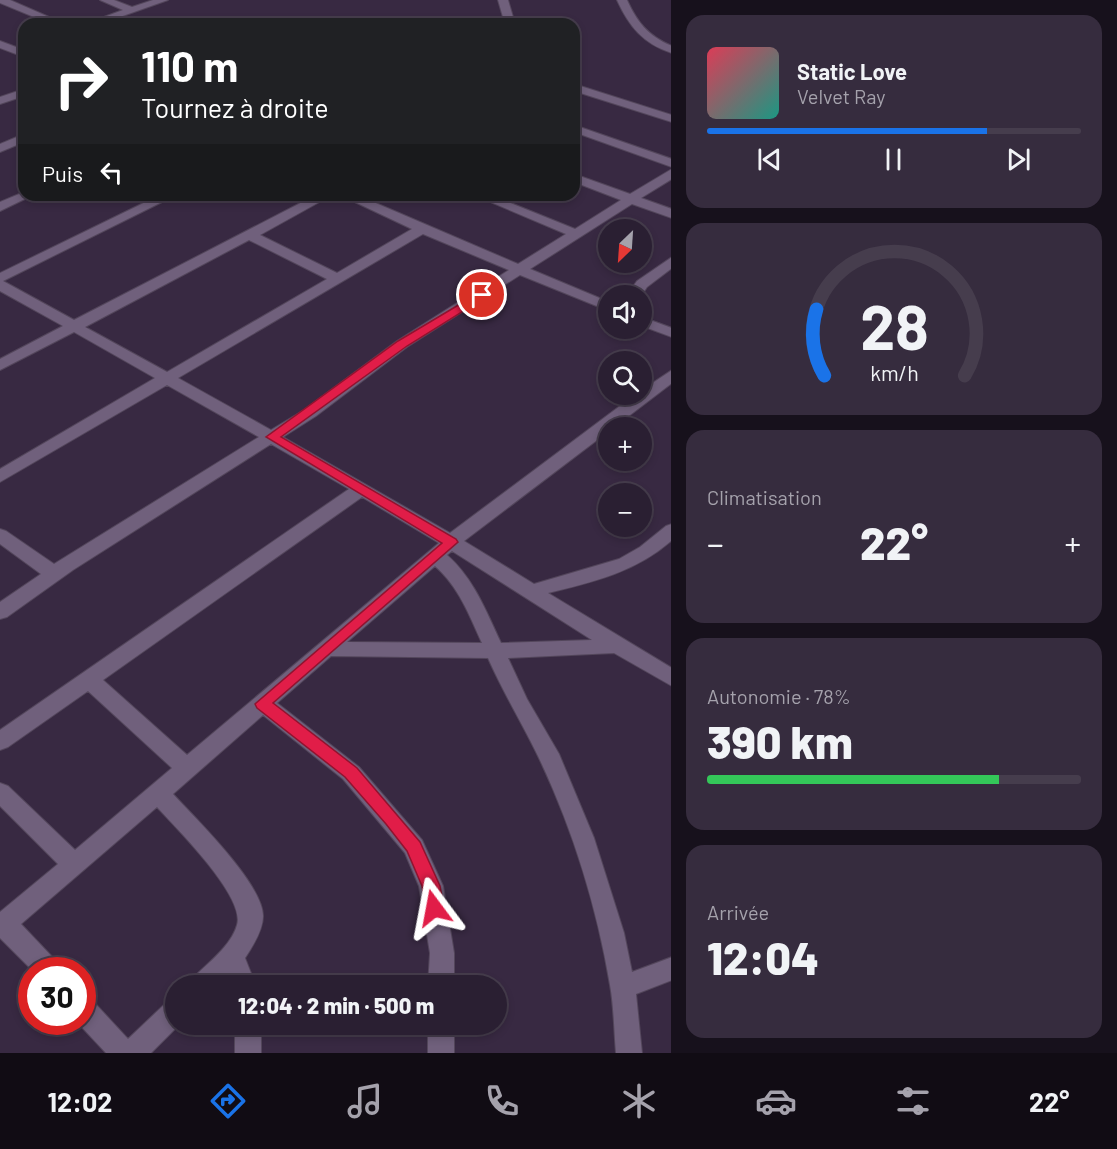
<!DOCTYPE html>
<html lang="fr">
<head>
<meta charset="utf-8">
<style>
	:root { --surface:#2a1f32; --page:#362c3e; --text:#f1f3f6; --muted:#a5a2ac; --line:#463d4d; --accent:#1a73e8 }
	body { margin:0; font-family:Barlow,sans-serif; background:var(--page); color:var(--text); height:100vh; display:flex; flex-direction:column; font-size:22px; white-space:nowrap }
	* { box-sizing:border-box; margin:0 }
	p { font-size:20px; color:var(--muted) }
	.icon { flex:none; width:33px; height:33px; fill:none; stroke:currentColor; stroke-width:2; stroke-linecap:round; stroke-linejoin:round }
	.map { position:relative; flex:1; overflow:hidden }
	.details { display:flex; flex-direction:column; gap:15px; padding:15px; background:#17111c; width:446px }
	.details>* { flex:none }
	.top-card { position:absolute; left:18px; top:18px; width:562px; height:183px; border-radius:18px; box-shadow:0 3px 9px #0003,0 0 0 2px var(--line); background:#202124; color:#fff; overflow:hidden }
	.needle { width:39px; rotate:205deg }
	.fabs { position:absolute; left:598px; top:219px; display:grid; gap:12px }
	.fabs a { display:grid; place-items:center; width:54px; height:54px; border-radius:50%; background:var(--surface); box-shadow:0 3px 9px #0003,0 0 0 2px var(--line); font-size:30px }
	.speed { position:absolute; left:18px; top:957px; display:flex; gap:12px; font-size:30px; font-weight:700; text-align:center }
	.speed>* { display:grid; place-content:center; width:78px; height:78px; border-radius:50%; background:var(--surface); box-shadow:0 3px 9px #0003,0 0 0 2px var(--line); line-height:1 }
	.speed .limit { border:9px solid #d22; background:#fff; color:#111 }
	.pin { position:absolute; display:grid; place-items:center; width:51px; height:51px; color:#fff; margin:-26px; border:3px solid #fff; border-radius:50%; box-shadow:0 2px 6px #0007 }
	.me { position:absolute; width:66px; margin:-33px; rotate:347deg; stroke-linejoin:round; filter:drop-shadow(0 0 4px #0008) }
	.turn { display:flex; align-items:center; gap:21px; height:126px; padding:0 24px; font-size:27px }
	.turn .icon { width:78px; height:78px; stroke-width:2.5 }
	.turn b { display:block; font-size:42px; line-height:51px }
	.then { display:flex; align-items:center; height:57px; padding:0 24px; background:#0003; gap:12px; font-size:22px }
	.big { font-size:45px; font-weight:800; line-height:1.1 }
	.details .tile { flex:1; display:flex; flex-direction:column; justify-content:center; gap:9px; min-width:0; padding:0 21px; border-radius:18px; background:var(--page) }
	.details .dial { align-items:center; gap:0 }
	.dial svg { height:156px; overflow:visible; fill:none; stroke:var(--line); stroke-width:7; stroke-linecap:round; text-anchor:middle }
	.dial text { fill:var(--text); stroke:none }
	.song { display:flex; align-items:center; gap:18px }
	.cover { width:72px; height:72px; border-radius:9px; background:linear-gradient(135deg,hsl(350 70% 55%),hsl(170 70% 35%)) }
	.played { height:6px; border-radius:3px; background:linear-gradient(90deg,var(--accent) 75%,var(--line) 75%) }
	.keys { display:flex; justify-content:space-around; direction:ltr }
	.heat { display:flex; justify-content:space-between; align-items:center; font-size:33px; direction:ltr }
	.charge { height:9px; border-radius:4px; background:linear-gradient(90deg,#34c759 78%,var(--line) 0) }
	.trip { position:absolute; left:165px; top:975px; width:342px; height:60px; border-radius:30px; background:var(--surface); box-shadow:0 3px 9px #0003,0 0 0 2px var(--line); font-weight:800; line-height:60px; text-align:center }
	.dock { display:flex; height:96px; justify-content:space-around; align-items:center; background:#110c14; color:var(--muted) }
	.dock .icon { width:42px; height:42px }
	.dock .selected { color:var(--accent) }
	.dock b { font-size:27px; color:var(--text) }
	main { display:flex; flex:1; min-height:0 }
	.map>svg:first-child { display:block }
</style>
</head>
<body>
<main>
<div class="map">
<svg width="672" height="1053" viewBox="0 0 672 1053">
	<rect width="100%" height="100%" fill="#382942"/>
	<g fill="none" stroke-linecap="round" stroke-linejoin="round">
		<g stroke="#53465b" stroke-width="2">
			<path id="street" d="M0,0h10l55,24h-14l-51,-21z
				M100,0h14l18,7 21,-7h15l-68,24h-15l38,-14z
				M498,0h10l7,24h-10z
				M617,0h10c10,22 21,36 45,46v7c-29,-9 -43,-27 -55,-53z
				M0,41l24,9v7l-24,-9z
				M574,84l98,31v7l-98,-31z
				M24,89v7l-24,8v-7z
				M574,125l98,34v8l-98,-35z
				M24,134v8l-24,10v-8z
				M672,169v10l-31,19 31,11v9l-40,-14 -102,65 79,33v9l-89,-36 -113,72 -91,69 -33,21 167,96 186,-139h6v-4l30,-20v13l-59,45h-4v3l-145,110 70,43 85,-25 21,-12 26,-21 6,-2v16c-36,32 -79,42 -124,53l124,75v18l-58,-33 -106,5 19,41 32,55 35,84 30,95 8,39 40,-15v23l-36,14 6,59h-26c-2,-22 -2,-46 -6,-68 -13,-78 -38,-158 -72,-229 -16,-33 -35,-64 -50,-98l-157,-2 -54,47 82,64 63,73 21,46 11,67v33h-26l2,-33 -11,-67 -14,-33 -62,-74 -80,-64 -90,79c22,24 90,90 90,122 0,14 -10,30 -18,42l11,28h-25l-3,-9 -8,9h-30l3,-8c15,-15 38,-32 44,-53 9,-28 -60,-96 -80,-118l-136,117 36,38 4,8h-29l-32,-32v-26l58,-48 -58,-58v-23l8,3 67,64 97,-82 -84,-77 -80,56 -8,3v-20l349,-241 -78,-45 -198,126 -66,47 -7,2v-17l41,-28 -41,-30v-15l6,2 48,33 205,-127 -92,-52 -167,97v-13l155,-91 -81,-46 -74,38v-11l63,-33 -63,-35v-18l160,-78h16l-173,86 71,39 242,-125h16l-72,40 77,38 75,-44 -72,-34h17l161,69 48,-30 -92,-39h17l84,34 46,-29 -47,-18v-8l56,20zM423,234l86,36 -112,71 -93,69 -33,20 -93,-52zM249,240l78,39 -160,93 -82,-45zM362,497l77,46 -252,212 -84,-75zM452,551l140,89 -91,3c-15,-32 -27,-64 -54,-88zM435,566c24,21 34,49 47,77l-135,-1z
				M24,192v3h9l-33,16v-9z
				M672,257v11l-25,19 -6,9h-15l11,-15z
				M642,317l30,11v9l-30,-11z
				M82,996l9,3 37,40 39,-37 9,-3v25h4l-29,29h-45l-29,-31h5z
				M235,1024h26v29h-26z
				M428,1024h26v29h-26z"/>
		</g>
		<use href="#street" fill="#70607c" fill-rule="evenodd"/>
	</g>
	<path fill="#e11d48" stroke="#92132f" stroke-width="1.5" d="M482,291l5,4 -1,2 -79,49 -126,91 175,102 2,3 -185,161 84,65 63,74 20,44 4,22 -3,6 -7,3 -6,-3 -6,-28 -15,-35 -21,-27 -41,-47 -88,-69 -2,-4 187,-161 -176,-106 132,-96z"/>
</svg>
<div class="fabs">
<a><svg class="needle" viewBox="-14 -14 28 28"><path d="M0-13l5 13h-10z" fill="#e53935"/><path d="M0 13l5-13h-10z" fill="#a5a2ac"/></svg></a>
<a><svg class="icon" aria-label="sound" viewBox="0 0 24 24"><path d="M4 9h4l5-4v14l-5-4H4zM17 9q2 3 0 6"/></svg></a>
<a><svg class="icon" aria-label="search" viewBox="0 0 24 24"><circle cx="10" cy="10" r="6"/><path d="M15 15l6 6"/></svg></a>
<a>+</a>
<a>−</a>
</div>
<div class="speed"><div class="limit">30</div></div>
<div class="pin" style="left:482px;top:295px;background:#d93025"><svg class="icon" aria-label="arrive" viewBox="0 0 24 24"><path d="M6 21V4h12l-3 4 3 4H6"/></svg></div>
<svg class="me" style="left:434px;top:908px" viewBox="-20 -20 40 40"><path d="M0-17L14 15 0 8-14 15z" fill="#e11d48" stroke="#fff" stroke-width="4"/></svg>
<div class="trip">12:04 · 2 min · 500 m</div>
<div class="top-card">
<div class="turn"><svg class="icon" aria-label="right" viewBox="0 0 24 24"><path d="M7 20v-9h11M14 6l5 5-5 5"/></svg><div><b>110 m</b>Tournez à droite</div></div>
<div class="then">Puis<svg class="icon" aria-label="left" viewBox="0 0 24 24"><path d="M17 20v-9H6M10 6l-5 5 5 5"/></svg></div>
</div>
</div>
<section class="details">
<div class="tile">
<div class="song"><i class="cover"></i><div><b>Static Love</b><p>Velvet Ray</p></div></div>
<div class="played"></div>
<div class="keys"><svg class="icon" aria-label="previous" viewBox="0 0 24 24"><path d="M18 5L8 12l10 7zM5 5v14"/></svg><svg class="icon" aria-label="pause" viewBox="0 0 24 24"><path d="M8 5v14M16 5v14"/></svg><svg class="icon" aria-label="next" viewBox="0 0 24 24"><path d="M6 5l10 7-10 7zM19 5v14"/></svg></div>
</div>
<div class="tile dial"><svg viewBox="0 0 100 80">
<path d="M14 69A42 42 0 1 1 86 69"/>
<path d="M14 69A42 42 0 0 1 10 35" stroke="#1a73e8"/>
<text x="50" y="56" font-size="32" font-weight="700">28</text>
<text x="50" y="72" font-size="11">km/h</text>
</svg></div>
<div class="tile"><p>Climatisation</p>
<div class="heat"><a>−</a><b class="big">22°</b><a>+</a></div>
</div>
<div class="tile"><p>Autonomie · 78%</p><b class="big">390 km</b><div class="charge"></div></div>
<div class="tile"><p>Arrivée</p><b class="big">12:04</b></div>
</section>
</main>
<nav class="dock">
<b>12:02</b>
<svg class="icon selected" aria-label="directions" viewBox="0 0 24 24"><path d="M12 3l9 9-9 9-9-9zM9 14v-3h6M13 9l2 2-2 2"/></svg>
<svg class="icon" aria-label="music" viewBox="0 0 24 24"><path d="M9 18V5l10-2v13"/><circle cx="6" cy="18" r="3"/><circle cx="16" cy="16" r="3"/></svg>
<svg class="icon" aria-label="phone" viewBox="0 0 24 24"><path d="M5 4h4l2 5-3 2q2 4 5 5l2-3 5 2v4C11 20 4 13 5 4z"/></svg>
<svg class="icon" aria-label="climate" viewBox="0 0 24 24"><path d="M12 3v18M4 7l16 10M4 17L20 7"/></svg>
<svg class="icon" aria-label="car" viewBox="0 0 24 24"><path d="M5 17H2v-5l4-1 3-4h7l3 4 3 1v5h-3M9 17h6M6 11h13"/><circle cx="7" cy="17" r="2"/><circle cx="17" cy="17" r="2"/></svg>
<svg class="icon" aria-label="filters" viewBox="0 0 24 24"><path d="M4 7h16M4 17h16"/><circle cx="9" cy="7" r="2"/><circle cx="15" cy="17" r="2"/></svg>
<b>22°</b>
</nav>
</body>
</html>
